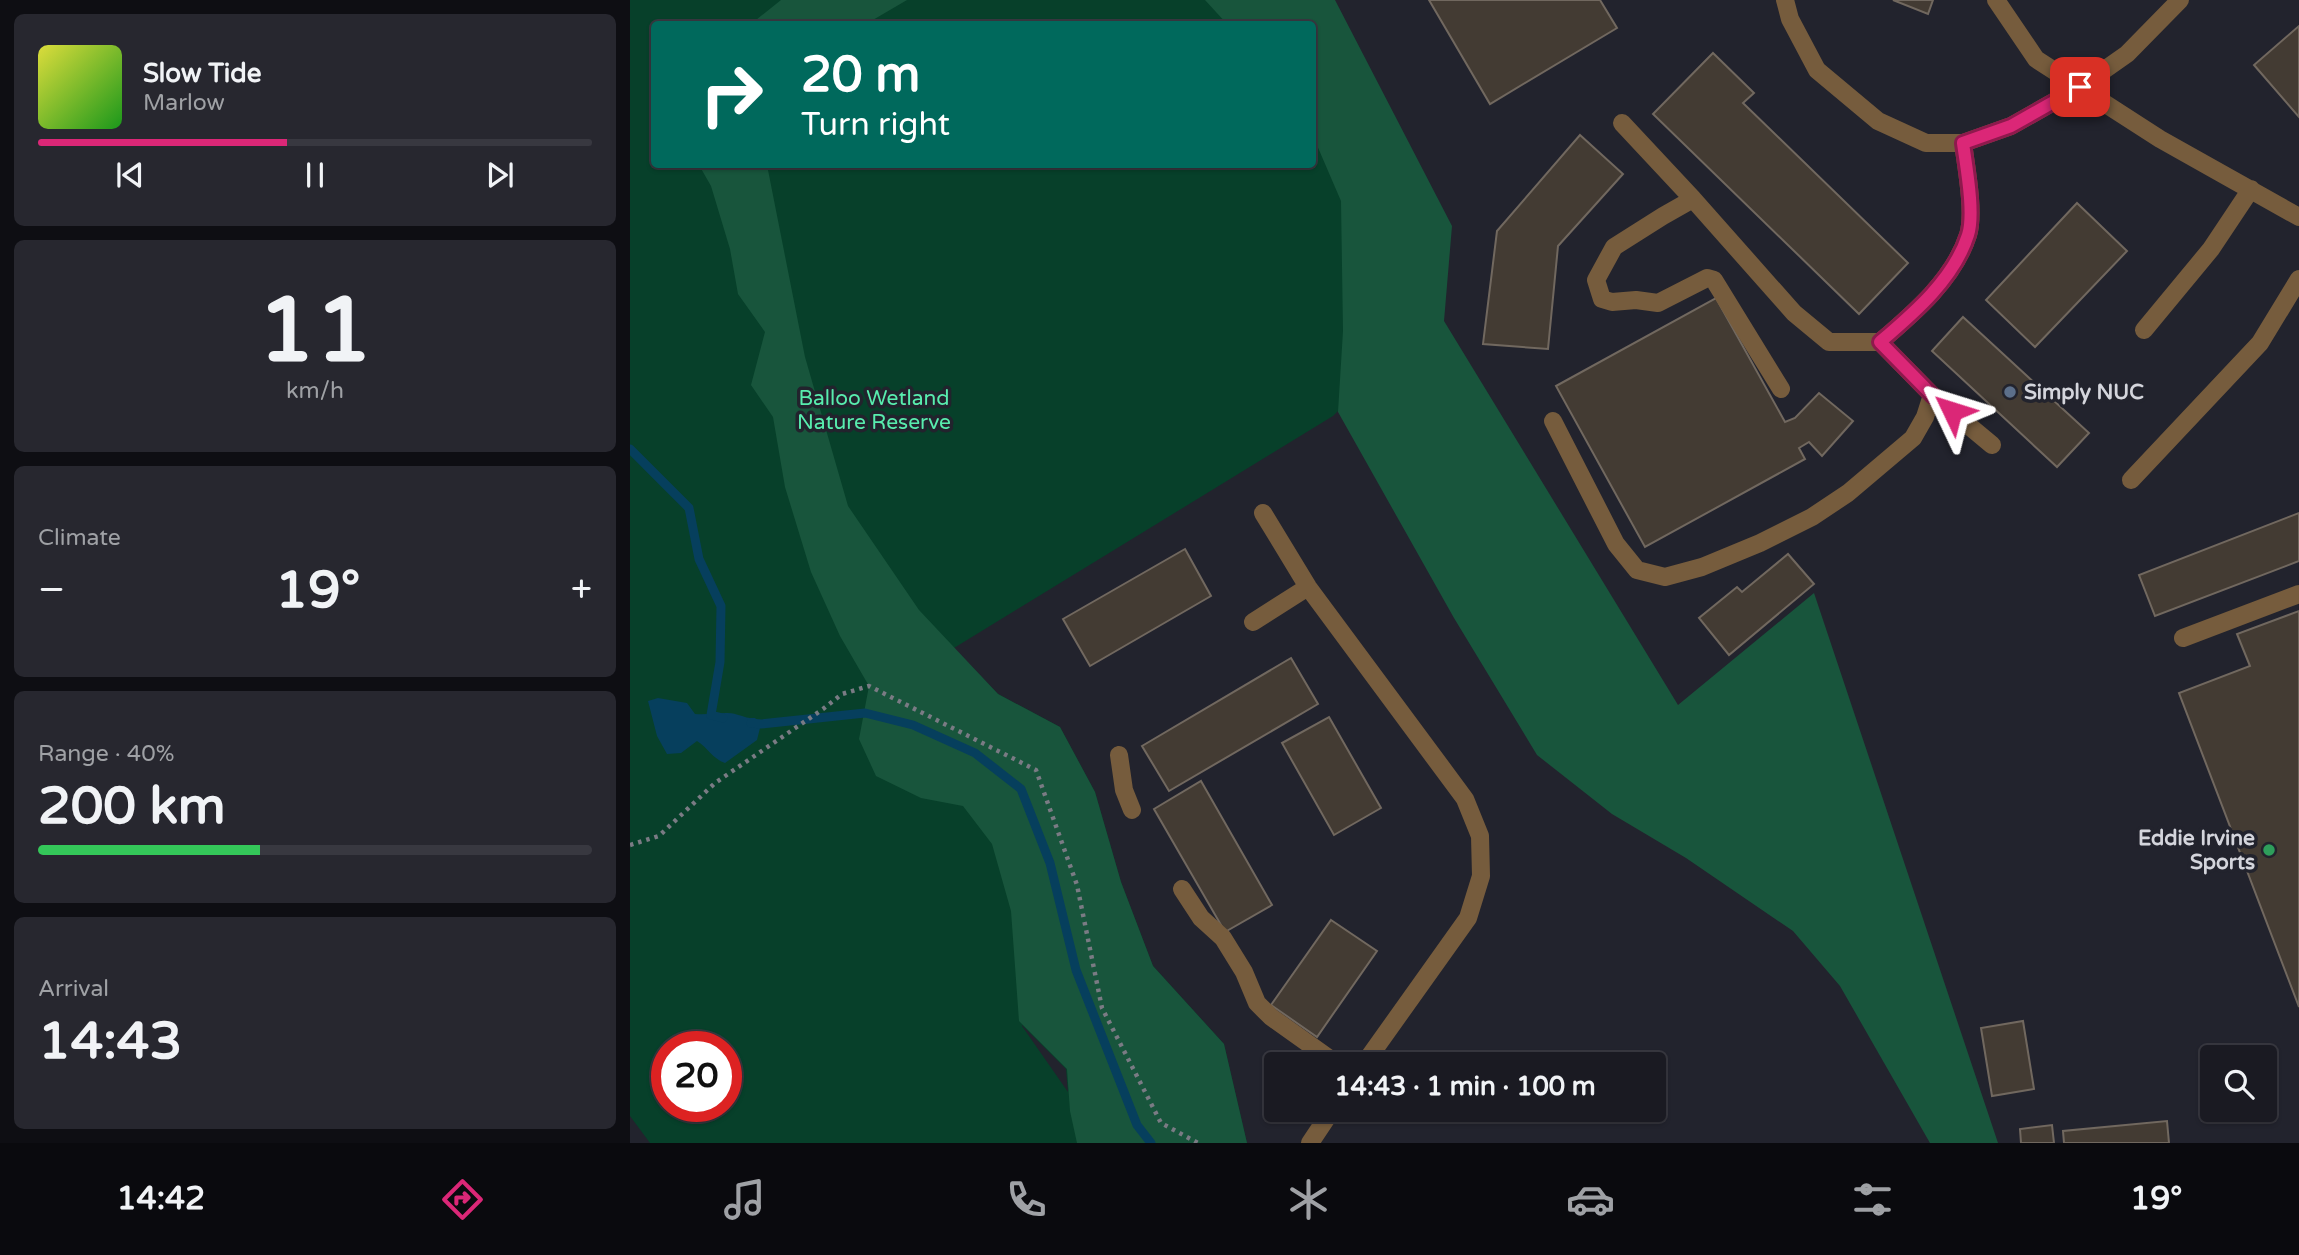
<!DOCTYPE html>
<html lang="en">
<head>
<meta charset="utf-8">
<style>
	:root { --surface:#1a1a22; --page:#27272f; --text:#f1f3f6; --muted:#9fa1a5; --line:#383840; --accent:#db2777 }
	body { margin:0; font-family:"Varela Round",sans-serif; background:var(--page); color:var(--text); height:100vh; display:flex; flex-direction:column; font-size:26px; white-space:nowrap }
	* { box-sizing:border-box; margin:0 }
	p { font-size:23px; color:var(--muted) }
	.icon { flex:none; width:38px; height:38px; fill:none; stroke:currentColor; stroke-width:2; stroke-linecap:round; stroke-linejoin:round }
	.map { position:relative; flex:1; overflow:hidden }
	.sheet { display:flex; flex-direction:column; gap:14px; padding:14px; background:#0e0e13; width:630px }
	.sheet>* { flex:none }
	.guide { position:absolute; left:21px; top:21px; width:665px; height:147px; border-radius:7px; box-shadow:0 2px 5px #0004,0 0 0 2px var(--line); background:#00695c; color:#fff; overflow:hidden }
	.tools { position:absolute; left:1570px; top:1045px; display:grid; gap:14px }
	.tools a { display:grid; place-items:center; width:77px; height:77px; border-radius:7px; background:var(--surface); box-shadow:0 2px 5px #0004,0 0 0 2px var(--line); font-size:35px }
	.speed { position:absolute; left:21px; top:1031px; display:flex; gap:14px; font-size:35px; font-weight:700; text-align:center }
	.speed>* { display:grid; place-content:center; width:91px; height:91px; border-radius:50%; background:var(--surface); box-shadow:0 2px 5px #0004,0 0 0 2px var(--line); line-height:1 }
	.speed .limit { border:10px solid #d22; background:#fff; color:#111 }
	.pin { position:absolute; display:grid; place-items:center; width:60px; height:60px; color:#fff; margin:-30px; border-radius:14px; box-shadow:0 4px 10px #0006 }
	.me { position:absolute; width:77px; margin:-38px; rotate:311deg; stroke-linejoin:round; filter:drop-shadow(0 0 5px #0008) }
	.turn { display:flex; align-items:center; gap:24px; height:147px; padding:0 35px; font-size:32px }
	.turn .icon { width:91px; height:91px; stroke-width:2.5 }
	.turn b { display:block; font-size:49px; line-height:60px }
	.big { font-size:52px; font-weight:800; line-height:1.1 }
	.sheet .tile { flex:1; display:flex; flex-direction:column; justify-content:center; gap:10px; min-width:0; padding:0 24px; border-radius:10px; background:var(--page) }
	.sheet .dial { align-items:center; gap:0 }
	.dial b { font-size:91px; line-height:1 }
	.song { display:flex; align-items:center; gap:21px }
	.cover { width:84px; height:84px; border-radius:10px; background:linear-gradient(135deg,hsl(60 70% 55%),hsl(120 70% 35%)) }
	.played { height:7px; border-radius:4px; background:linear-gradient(90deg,var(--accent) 45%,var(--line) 45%) }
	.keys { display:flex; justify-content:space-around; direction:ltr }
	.heat { display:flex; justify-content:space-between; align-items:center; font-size:38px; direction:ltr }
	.charge { height:10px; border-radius:5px; background:linear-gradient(90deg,#34c759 40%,var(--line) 0) }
	.trip { position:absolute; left:634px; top:1052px; width:402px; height:70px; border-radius:7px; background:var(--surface); box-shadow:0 2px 5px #0004,0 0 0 2px var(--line); font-weight:800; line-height:70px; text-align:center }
	.menu { display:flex; height:112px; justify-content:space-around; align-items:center; background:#0a0a0e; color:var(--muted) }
	.menu .icon { width:49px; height:49px }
	.menu .on { color:var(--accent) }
	.menu b { font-size:32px; color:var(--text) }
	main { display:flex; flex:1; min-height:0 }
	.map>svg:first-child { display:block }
</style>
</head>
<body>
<main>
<section class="sheet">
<div class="tile">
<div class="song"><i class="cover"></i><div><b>Slow Tide</b><p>Marlow</p></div></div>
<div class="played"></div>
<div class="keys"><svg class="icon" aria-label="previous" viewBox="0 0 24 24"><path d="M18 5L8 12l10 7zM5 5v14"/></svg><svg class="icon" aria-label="pause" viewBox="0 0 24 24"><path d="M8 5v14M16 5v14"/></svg><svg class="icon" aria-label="next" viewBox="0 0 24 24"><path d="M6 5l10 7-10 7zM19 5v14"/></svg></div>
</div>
<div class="tile dial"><b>11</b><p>km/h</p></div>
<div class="tile"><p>Climate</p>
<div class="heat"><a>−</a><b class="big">19°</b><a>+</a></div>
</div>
<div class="tile"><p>Range · 40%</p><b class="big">200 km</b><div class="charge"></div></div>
<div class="tile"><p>Arrival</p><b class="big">14:43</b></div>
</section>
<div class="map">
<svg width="1669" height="1143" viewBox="0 0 1669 1143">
	<rect width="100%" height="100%" fill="#22232d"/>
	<path fill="#07402a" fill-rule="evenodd" d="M0,0h698l117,304 -112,112 -379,232 44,46 62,33 35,65 26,90 32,84 71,78 23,99h-597l-20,-27zM24,24h658v140h-658zM392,1025l44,44 2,23 -46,-66zM37,1046h59v60h-59z"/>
	<path fill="#18553c" d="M151,0h126l-41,24h-115z
		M575,0h130l117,226 -8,95 234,384 136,-112 184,550h-68l-90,-157 -47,-55 -107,-73 -74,-44 -75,-59 -83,-137 -116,-206 5,-81 -2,-130 -28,-65 -1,-112h-85z
		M69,165h68l38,192 43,149 71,104 79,84 62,33 35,65 26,90 32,84 71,78 23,99h-170l-7,-32 -3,-42 -48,-48 -8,-110 -19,-67 -29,-38 -42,-8 -45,-22 -17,-37 10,-53 -29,-50 -29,-64 -26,-85 -12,-70 -22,-32 14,-53 -27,-38 -8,-45 -19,-63z"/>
	<path fill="#063f5d" d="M28,698l29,5 8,11c11,1 20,-1 31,-1 10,-1 19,6 29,5l6,6 -4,16 -32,23c-12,-4 -17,-15 -28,-22l-16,12 -14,1 -10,-18 -9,-35z"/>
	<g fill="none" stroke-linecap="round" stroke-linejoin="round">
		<path stroke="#063f5d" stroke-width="9" d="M0,449l59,59 10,51 22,47 -1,56 -9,53 12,3
			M121,723l10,1 104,-11 48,12 62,28 46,36 29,74 26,107 61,155 14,18"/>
	</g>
	<path fill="#433b33" stroke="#71685f" stroke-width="2" d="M799,0h171l17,28 -127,76z
		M1263,0h40l-5,14z
		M1669,26v91l-45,-52z
		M1083,53l41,40 -11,10 165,160 -49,51 -206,-200z
		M950,135l43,39 -65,72 -10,103 -65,-5 14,-113z
		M1447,203l50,48 -92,96 -49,-47z
		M1086,298l69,124 10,-4 24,-25 34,28 -31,35 -13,-14 -10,6 6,11 -160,88 -89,-161z
		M1333,317l126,116 -32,34 -125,-116z
		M1669,513v48l-144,55 -16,-41z
		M555,549l26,47 -121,70 -27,-47z
		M1158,554l26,30 -85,71 -30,-37 38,-31 5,5z
		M1669,611v396l-120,-314 71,-27 -13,-32z
		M661,658l27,46 -149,87 -27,-45z
		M699,717l52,91 -47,27 -52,-92z
		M571,781l71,124 -47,27 -71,-123z
		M701,920l46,31 -60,86 -46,-32z
		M1393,1021l11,68 -42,7 -11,-68z
		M1537,1121l2,22h-105l-1,-12z
		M1422,1125l2,18h-33l-1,-14z"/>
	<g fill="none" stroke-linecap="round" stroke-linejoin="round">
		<path stroke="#7a7b84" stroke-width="4.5" stroke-dasharray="3.5 5" stroke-linecap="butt" d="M0,845l29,-9 56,-53 108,-74 19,-15 27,-8 167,84 41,115 25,123 59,115 37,20"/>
		<path stroke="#765c3d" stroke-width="18" d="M1155,0l5,19 27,51 61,51 48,22h37l48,-17 69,-39 47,-33 53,-54
			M1366,0l40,59 124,80 139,78
			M992,123l71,76
			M1514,330l67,-81 40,-60
			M1250,342l52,53 60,50
			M1151,389l-67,-109 -7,-2 -49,25 -22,-3 -24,2 -10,-3 -6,-19 18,-33 49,-31 30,-17 101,114 35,29h51c34,-29 74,-63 88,-107 7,-21 -2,-69 -5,-92
			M923,421l63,123 21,26 28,7 37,-10 58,-24 52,-26 36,-24 65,-55 12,-21 7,-22
			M1501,480l129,-137 39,-64
			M633,513l45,74 157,212 15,37 1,40 -13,42 -104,146
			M623,622l55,-35
			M1553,638l116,-44
			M489,755l5,35 8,20
			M552,889l19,29 22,20 21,34 13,31 14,14 66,47
			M680,1143l22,-33"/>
	</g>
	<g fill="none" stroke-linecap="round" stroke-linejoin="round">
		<g stroke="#8e194d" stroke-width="18">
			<path id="route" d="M1322,411l-20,-16 -52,-53c34,-29 74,-63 88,-107 7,-22 -2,-69 -5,-92l48,-17 69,-39"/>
		</g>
		<use href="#route" stroke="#db2777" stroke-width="12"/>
	</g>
	<circle fill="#5c6f8a" stroke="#22232d" stroke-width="2.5" cx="1380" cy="392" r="7"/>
	<circle fill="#2e9e5b" stroke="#22232d" stroke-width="2.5" cx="1639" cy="850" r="7"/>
	<g text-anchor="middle" stroke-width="7" stroke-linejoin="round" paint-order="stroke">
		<g font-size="21" font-weight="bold" fill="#d4d5dc" stroke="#22232d" text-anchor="start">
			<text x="1394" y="399">Simply NUC</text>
			<text x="1625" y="845" text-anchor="end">Eddie Irvine<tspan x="1625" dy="24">Sports</tspan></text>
		</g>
		<g font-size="21" fill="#58edae" stroke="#22232d">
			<text x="244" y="405">Balloo Wetland<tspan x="244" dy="24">Nature Reserve</tspan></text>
		</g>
	</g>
</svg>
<div class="tools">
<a><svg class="icon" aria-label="search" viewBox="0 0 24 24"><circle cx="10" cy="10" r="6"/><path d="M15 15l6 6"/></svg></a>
</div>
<div class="speed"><div class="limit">20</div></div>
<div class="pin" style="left:1450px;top:87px;background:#d93025"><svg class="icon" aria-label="arrive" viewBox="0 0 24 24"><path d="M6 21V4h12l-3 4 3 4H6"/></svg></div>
<svg class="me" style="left:1322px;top:411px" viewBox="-20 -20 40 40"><path d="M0-17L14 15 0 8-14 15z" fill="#db2777" stroke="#fff" stroke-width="4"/></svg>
<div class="trip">14:43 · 1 min · 100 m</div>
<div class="guide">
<div class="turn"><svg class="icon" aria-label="right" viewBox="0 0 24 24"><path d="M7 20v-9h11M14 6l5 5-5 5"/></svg><div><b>20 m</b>Turn right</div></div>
</div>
</div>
</main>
<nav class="menu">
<b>14:42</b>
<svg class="icon on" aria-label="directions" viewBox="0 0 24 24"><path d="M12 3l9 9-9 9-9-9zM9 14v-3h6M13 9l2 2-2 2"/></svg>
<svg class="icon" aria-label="music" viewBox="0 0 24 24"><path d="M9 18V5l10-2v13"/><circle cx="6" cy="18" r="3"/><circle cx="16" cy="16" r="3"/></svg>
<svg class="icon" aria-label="phone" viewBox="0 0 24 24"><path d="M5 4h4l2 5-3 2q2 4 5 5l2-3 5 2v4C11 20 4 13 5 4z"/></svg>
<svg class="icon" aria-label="climate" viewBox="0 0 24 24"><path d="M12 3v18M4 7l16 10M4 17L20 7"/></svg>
<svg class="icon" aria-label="car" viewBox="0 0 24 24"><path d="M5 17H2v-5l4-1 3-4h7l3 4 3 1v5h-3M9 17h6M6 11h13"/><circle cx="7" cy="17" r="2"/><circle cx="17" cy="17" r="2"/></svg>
<svg class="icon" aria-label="filters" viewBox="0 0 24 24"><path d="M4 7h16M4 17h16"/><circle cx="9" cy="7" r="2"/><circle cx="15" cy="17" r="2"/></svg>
<b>19°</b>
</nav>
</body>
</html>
